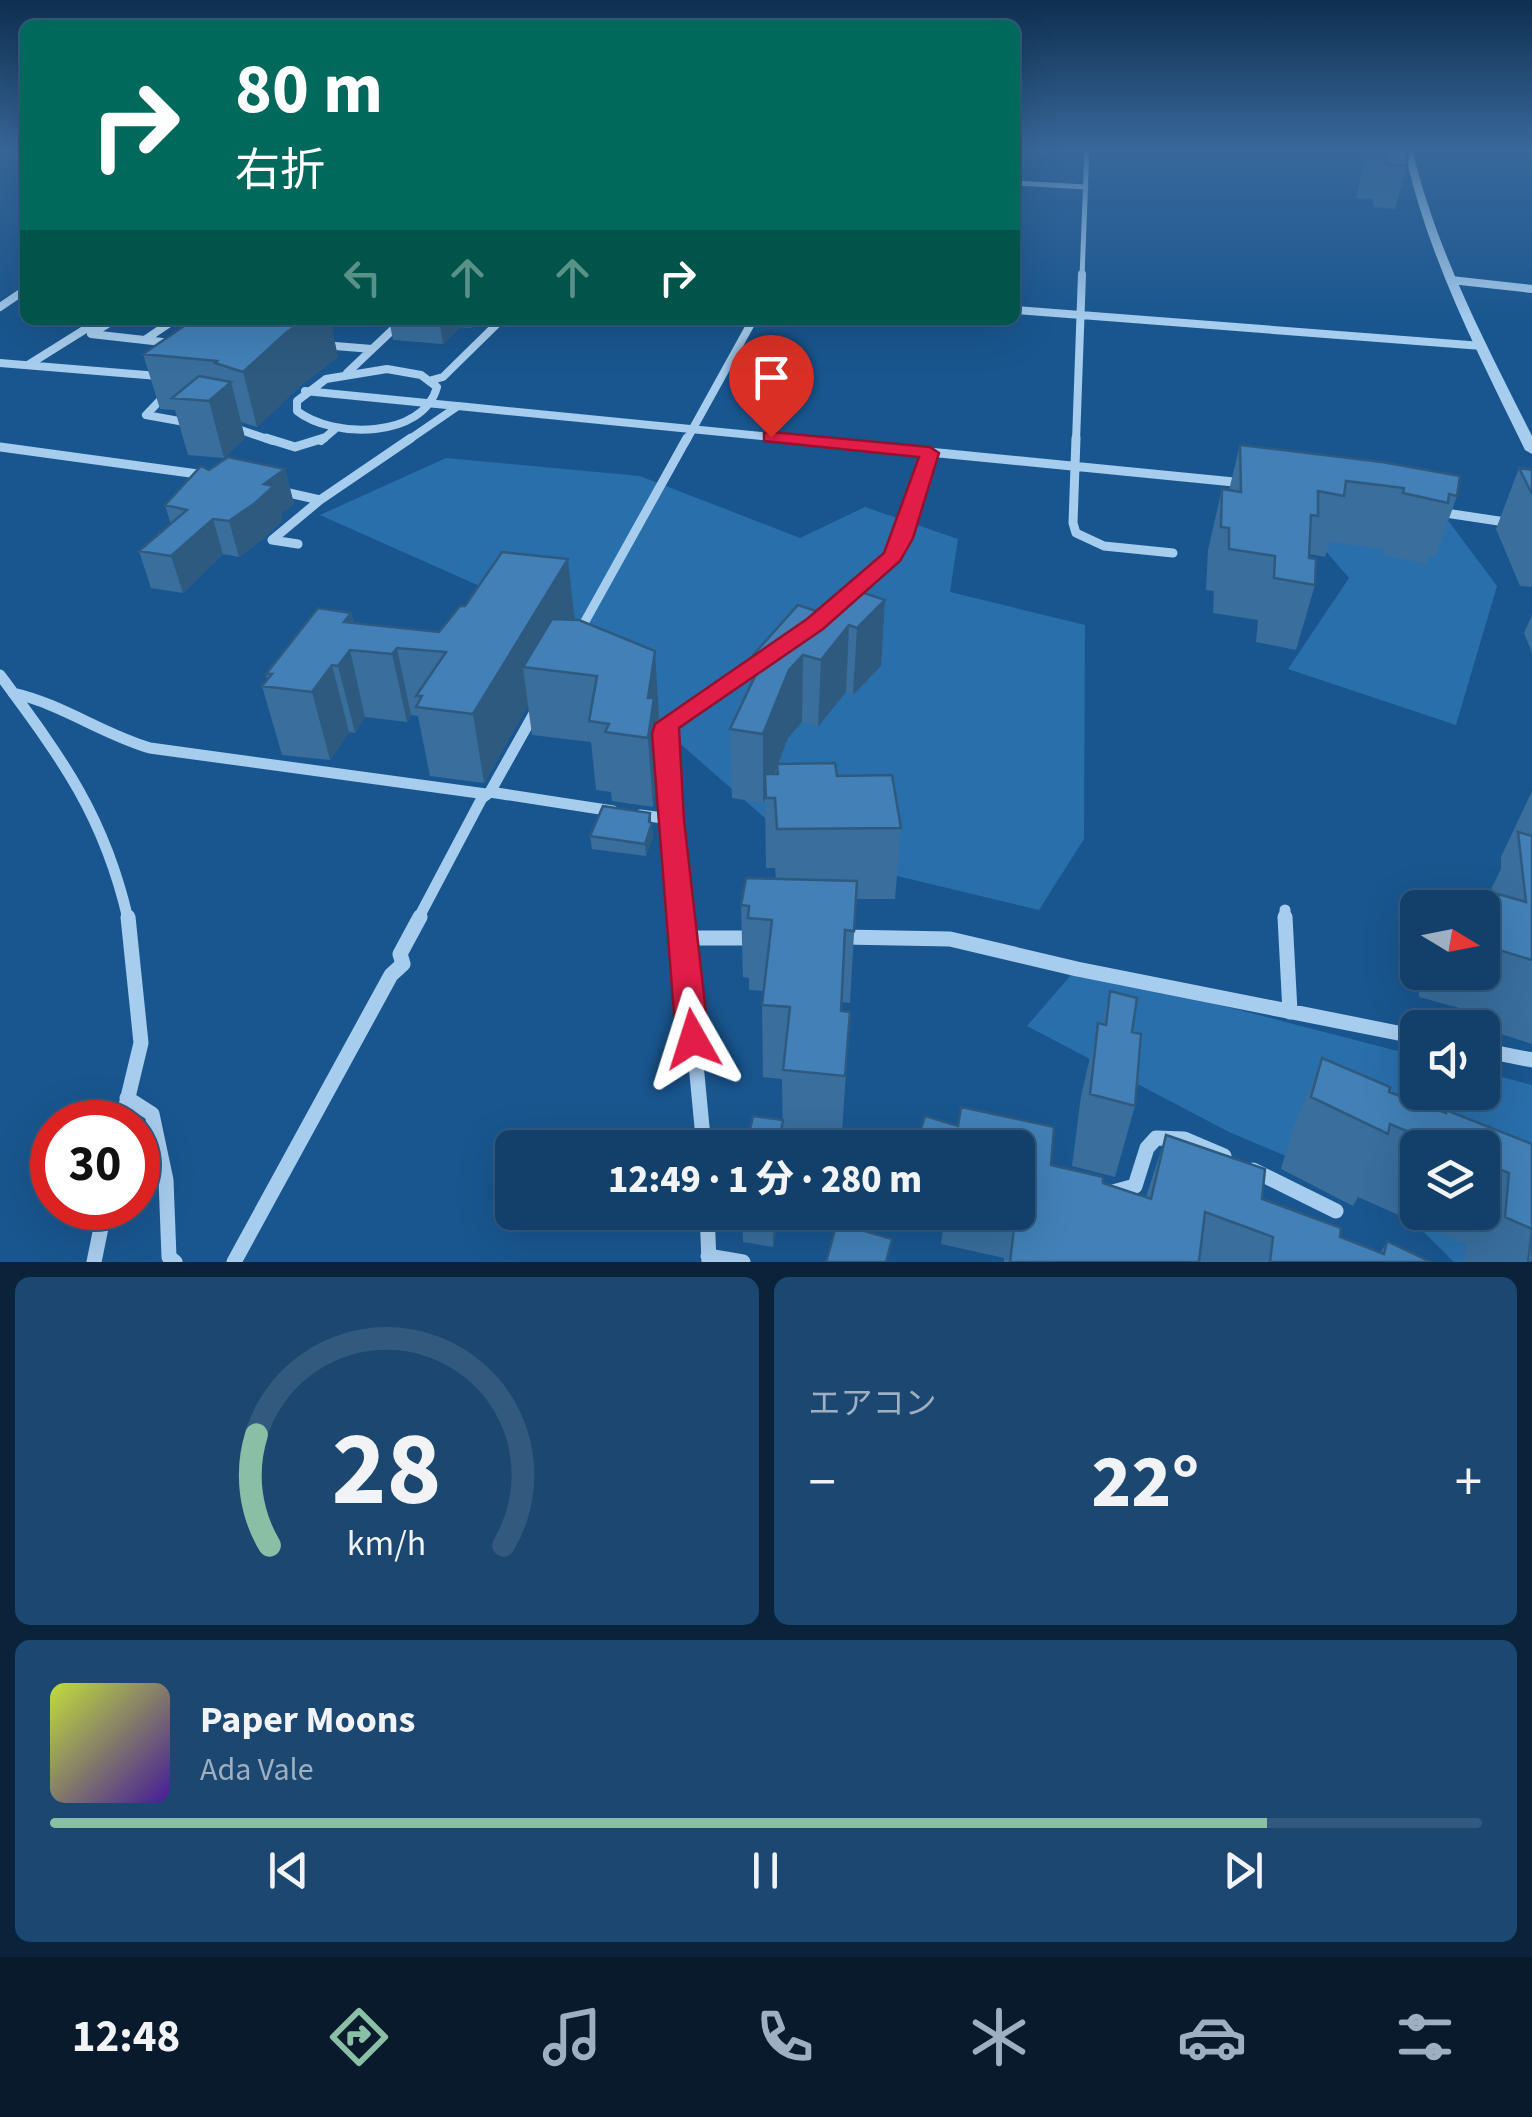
<!DOCTYPE html>
<html lang="ja">
<head>
<meta charset="utf-8">
<style>
	:root { --surface:#13406b; --page:#1c4771; --text:#f1f3f6; --muted:#9dafc1; --line:#32597e; --accent:#8abfa5 }
	body { margin:0; font-family:"Source Sans 3","Noto Sans JP",sans-serif; background:var(--page); color:var(--text); height:100vh; display:flex; flex-direction:column; font-size:38px; white-space:nowrap }
	* { box-sizing:border-box; margin:0 }
	p { font-size:32px; color:var(--muted) }
	.icon { flex:none; width:55px; height:55px; fill:none; stroke:currentColor; stroke-width:2; stroke-linecap:round; stroke-linejoin:round }
	.map { position:relative; height:1262px; overflow:hidden }
	.drawer { display:flex; flex-direction:column; gap:15px; padding:15px; background:#0a233b; flex:1 }
	.drawer>* { flex:none }
	.top-card { position:absolute; left:20px; top:20px; width:1000px; height:305px; border-radius:15px; box-shadow:0 10px 40px #0002,0 0 0 2px var(--line); background:#00695c; color:#fff; overflow:hidden }
	.needle { width:65px; rotate:100deg }
	.buttons { position:absolute; left:1400px; top:890px; display:grid; gap:20px }
	.buttons a { display:grid; place-items:center; width:100px; height:100px; border-radius:15px; background:var(--surface); box-shadow:0 10px 40px #0002,0 0 0 2px var(--line); font-size:50px }
	.speed { position:absolute; left:30px; top:1100px; display:flex; gap:20px; font-size:50px; font-weight:700; text-align:center }
	.speed>* { display:grid; place-content:center; width:130px; height:130px; border-radius:50%; background:var(--surface); box-shadow:0 10px 40px #0002,0 0 0 2px var(--line); line-height:1 }
	.speed .limit { border:15px solid #d22; background:#fff; color:#111 }
	.pin { position:absolute; display:grid; place-items:center; width:85px; height:85px; color:#fff; margin:-102px -42px; border-radius:50% 50% 50% 0; rotate:-45deg; box-shadow:0 0 10px #0007 }
	.pin .icon { rotate:45deg }
	.me { position:absolute; width:110px; margin:-55px; rotate:354deg; stroke-linejoin:round; filter:drop-shadow(0 0 8px #0008) }
	.turn { display:flex; align-items:center; gap:35px; height:210px; padding:0 50px; font-size:45px }
	.turn .icon { width:130px; height:130px; stroke-width:2.5 }
	.turn b { display:block; font-size:70px; line-height:85px }
	.lanes { display:flex; align-items:center; height:95px; padding:0 50px; background:#0003; justify-content:center; gap:50px; direction:ltr }
	.lanes .off { opacity:.35 }
	.big { font-size:75px; font-weight:800; line-height:1.1 }
	.drawer .card { flex:1; display:flex; flex-direction:column; justify-content:center; gap:15px; min-width:0; padding:0 35px; border-radius:15px; background:var(--page) }
	.drawer .dial { align-items:center; gap:0 }
	.dial svg { height:260px; overflow:visible; fill:none; stroke:var(--line); stroke-width:7; stroke-linecap:round; text-anchor:middle }
	.dial text { fill:var(--text); stroke:none }
	.song { display:flex; align-items:center; gap:30px }
	.cover { width:120px; height:120px; border-radius:15px; background:linear-gradient(135deg,hsl(70 70% 55%),hsl(260 70% 35%)) }
	.played { height:10px; border-radius:5px; background:linear-gradient(90deg,var(--accent) 85%,var(--line) 85%) }
	.keys { display:flex; justify-content:space-around; direction:ltr }
	.heat { display:flex; justify-content:space-between; align-items:center; font-size:55px; direction:ltr }
	.drawer .tiles { flex:1; display:grid; gap:15px; grid-template-columns:1fr 1fr }
	.card:last-child { grid-column:span 2 }
	.trip { position:absolute; left:495px; top:1130px; width:540px; height:100px; border-radius:15px; background:var(--surface); box-shadow:0 10px 40px #0002,0 0 0 2px var(--line); font-weight:800; line-height:100px; text-align:center }
	.tab-bar { display:flex; height:160px; justify-content:space-around; align-items:center; background:#081a2b; color:var(--muted) }
	.tab-bar .icon { width:70px; height:70px }
	.tab-bar .selected { color:var(--accent) }
	.tab-bar b { font-size:45px; color:var(--text) }
	.map>svg:first-child { display:block }
</style>
</head>
<body>
<div class="map">
<svg width="1532" height="1262" viewBox="0 0 1532 1262">
	<rect width="100%" height="100%" fill="#19568f"/>
	<path fill="#296fab" fill-rule="evenodd" d="M446,458l194,18 160,62 65,-31 93,32 -8,53 135,33 -1,214 -45,71 -233,-56 -146,-128 -104,6 36,-96 -272,-121z
		M1251,464l193,51 53,71 -41,139 -168,-56 61,-91z
		M1077,968l340,88 1,36h64l1,-20 49,13v177h-78l-62,-61 -163,-69 -202,-106zM1418,1148h64v64h-64z"/>
	<g fill="none" stroke-linecap="round" stroke-linejoin="round">
		<path stroke="#a7cdee" stroke-width="5" d="M1015,183l71,4
			M1082,277l5,-129"/>
		<path stroke="#a7cdee" stroke-width="8" d="M1451,280l81,9
			M0,307l25,-17
			M1015,310l467,36
			M114,320l-23,14 80,9
			M146,339l28,-19
			M323,345l49,4
			M0,363l158,13
			M28,365l72,-45
			M387,369l34,6 16,12c-14,52 -104,52 -140,24v-10l29,-22z
			M347,373l56,-53
			M432,380l11,-3 58,-57
			M305,391l152,15
			M168,392l-22,23 44,8
			M232,427l41,14
			M321,441l14,-12
			M407,441l51,-35 353,35
			M686,441l67,-121
			M1076,441l6,-167"/>
		<path stroke="#a7cdee" stroke-width="9" d="M266,438l29,9 29,-9
			M786,438l458,45
			M1076,438l-3,85 3,10 28,13 69,7
			M0,447l205,28
			M280,491l40,9 91,-62
			M1439,512l93,14
			M298,544l-26,-4 48,-40
			M844,598l48,-41 10,-18 27,-86
			M578,634l109,-196"/>
		<path stroke="#a7cdee" stroke-width="11" d="M0,675c62,84 104,140 128,244
			M13,693c49,11 89,41 137,55l336,46
			M490,792l123,19
			M640,815l31,4
			M1285,910v9
			M418,919l64,-121 8,-6 46,-82
			M682,919l-17,-185 10,-18 87,-57"/>
		<path stroke="#a7cdee" stroke-width="15" d="M682,917l22,231
			M1285,917l5,95
			M843,937l107,2 127,30 341,68
			M682,938h74
			M1482,1050l50,10
			M127,1098l25,16 14,66 3,77 6,5
			M122,1122l19,-79 -13,-126
			M704,1141l51,7
			M1253,1170l83,41
			M1113,1192l22,-6 12,-38 9,-10 28,1 40,17
			M707,1212l2,50
			M708,1256l35,6
			M94,1262l11,-54
			M234,1262l157,-287 12,-11 -3,-10 20,-37"/>
		<path fill="#a7cdee" fill-rule="evenodd" d="M1404,148h8c24,103 73,194 120,288v18l-7,-4c-48,-99 -98,-194 -121,-302z"/>
	</g>
	<path fill="#396e9d" fill-rule="evenodd" d="M1367,148h41l-1,18 -12,43 -21,-2 -1,-8 -17,-1z
		M187,320h143l8,37 -38,29 -43,41 -16,-5 4,16 -21,20 -36,-3 -13,-45 -15,-1 -17,-55 45,-31z
		M389,320h90l-8,8 -11,-1 -17,17 -50,-4z
		M1240,445l217,51 -22,62 -6,-2 -3,8 -44,-9 1,-6 -53,-7 -5,15 -16,-3 6,31 -19,65 -40,-8 2,-22 -45,-7 1,-22 -8,-1 2,-40 14,-61 7,1z
		M1519,468l13,2v117l-12,-1 -24,-57z
		M285,469l9,35 -13,9 1,8 -18,17 -25,19 -16,-3 -40,39 -32,-5 -12,-37 32,-26 -6,-20 44,-35z
		M846,587l35,79 -28,29 -7,-3 -28,35 -16,-5 -14,16 -9,26 58,12 64,52 -6,71h-39l-6,104 -9,-1v9l9,1 -9,136 -58,-5v5l-1,-69 -19,-2 -1,-72 2,-14 -15,-1v-12l-6,-1 -2,-72 35,-26 -1,-11h-9l-1,-69 -2,4 -31,-5 -2,-69 24,-52v-23l65,-42z
		M351,613l3,10 85,9 135,-12 81,31 4,67 -3,20 2,28 -5,41 -41,-6 -1,-9 -15,-2 -5,-48 -59,-7 -4,-30 -44,78 -54,-7 -12,-60 -7,-1 -4,7 -42,-5 -10,16 -6,-1 -19,28 -48,-5 -20,-69 5,-6 -1,-6z
		M1532,615v38l-8,-20z
		M1532,791v253l-69,-22v-13l-44,-12 -1,-25h64v-64h-38l7,-16 34,9 16,-32v-12z
		M650,813l3,23 -7,20 -54,-7 -2,-13z
		M1110,991l22,41 3,74 -20,71 -43,-11 9,-70 17,-73 4,1z
		M1322,1058l67,34 56,21 1,-3 86,34v118h-68l2,-17 -108,-48 -5,9 -72,-37 11,-38zM1418,1148h64v64h-64z
		M961,1107l93,20 -3,38 52,12v6l43,14 20,-62 99,34 -3,30 79,29 -1,9 41,15 6,-11 44,21h-427v-4l-63,-14 3,-22 -30,-10h104v-64h-101l8,-32 33,10z
		M742,1212h37l-6,35 -30,-5z"/>
	<path fill="#2e5a80" d="M305,320h25l8,37 -38,29 -43,41 -14,-55 44,-40z
		M439,320h20l1,7 -17,17z
		M470,320h9l-8,8z
		M231,382l14,56 -21,20 -15,-57z
		M285,469l9,35 -13,9 1,8 -18,17 -25,19 -10,-36 35,-37z
		M213,519l10,35 -40,39 -12,-37z
		M568,559l7,64 -52,44 5,38 -44,78 -11,-69z
		M885,600l-4,66 -28,29 4,-67z
		M351,613l9,38 -16,-29z
		M849,625l-3,67 -28,35 3,-67z
		M397,648l14,67 -4,7 -15,-68z
		M350,650l15,67 -10,16 -17,-67z
		M655,651l4,67 -3,20 2,28 -5,41 -5,-69v-40z
		M803,655l-1,67 -14,16 -22,58 -1,-22v25l-2,4v-69l26,-64z
		M332,665l17,67 -19,28 -18,-68z
		M650,813l3,23 -7,20 -1,-12z
		M783,1120v28h-5z
		M773,1212h6l-6,35z"/>
	<path fill="#4280b7" stroke="#2e5a80" stroke-width="2.5" d="M1369,148h39l-1,18 -21,-2 -1,-7 -17,-2z
		M193,320h112l-18,12 -44,40 -28,-9 2,-2 -74,-7z
		M199,376l32,6 -22,19 -37,-3z
		M1240,445l142,17 78,14 -3,20 -8,-2 -1,9 -45,-10 1,-5 -58,-7 -2,15 -26,-5v25l-7,-1 -2,43 7,1 -1,26 -41,-7 1,-22 -46,-7v-21l-8,-1 1,-38 19,3z
		M228,457l57,12 -21,15 10,2 -19,17 -26,18 -16,-2 -42,37 -32,-5 48,-41 -22,-5 36,-39 8,4z
		M1519,468l13,2v24z
		M502,552l66,7 -95,155 -57,-7 6,-11h-6l30,-44 -49,-4 -5,6 -42,-4 -12,16 -6,-1 -20,27 -50,-6 10,-12h-6l52,-66 33,5 -7,9 95,10 21,-26h5z
		M846,587l39,13 -28,28 -8,-3 -28,35 -18,-5 -14,15 -26,64 -33,-5 34,-72 -10,-3 44,-49 21,7z
		M552,619l27,1 76,31 -7,47h6l-6,40 -43,-6 4,-8 -20,-3 8,-45 -74,-9z
		M835,763l2,13 55,-1 9,53 -124,1 -2,-31h-9l-1,-24h13l-1,-10z
		M603,806l47,7 -1,9 3,1 -7,21 -55,-8z
		M1518,832l14,4v124l-33,-10 -1,-13 -16,-4v-25h-31v-16l47,13v-11l28,8z
		M746,878l111,3 -3,50 -9,-1 -4,81 9,1 -5,64 -62,-6 7,-63 -28,-2 10,-85 -24,-2 1,-12 -8,-1z
		M1110,991l27,7 -5,34 9,2 -6,72 -45,-12 8,-71 8,2z
		M1322,1058l68,29 -1,5 57,21v-3l86,34v85l-27,-12 4,-44 -27,-11v-14h-35l-57,-24 -2,10 -77,-37z
		M961,1107l93,20 -3,38 52,12v6l48,16 15,-64 99,34 -3,30 79,29 -1,9 44,17 3,-13 44,21h-161l3,-25 -68,-25 -6,50h-189l6,-50h2v-64h-72l-28,-9 7,-23 33,10z
		M753,1116l30,4 -5,28h-32z
		M837,1223l55,16 -6,23h-60z
		M1532,1231v31h-4z"/>
	<linearGradient id="sky" x2="0" y2="1"><stop stop-color="#0e2f4f"/><stop offset="0.46" stop-color="#38689b"/><stop offset="1" stop-color="#38689b" stop-opacity="0"/></linearGradient>
	<rect width="1532" height="324" fill="url(#sky)"/>
	<path fill="#e11d48" stroke="#92132f" stroke-width="2.5" d="M771,432l159,15 9,6 -26,85 -13,23 -77,68 -144,99 5,92 25,219 -5,10 -11,4 -12,-4 -5,-10 -24,-305 3,-10 152,-105 77,-66 35,-96 -155,-16v-8z"/>
</svg>
<div class="buttons">
<a><svg class="needle" viewBox="-14 -14 28 28"><path d="M0-13l5 13h-10z" fill="#e53935"/><path d="M0 13l5-13h-10z" fill="#9dafc1"/></svg></a>
<a><svg class="icon" aria-label="sound" viewBox="0 0 24 24"><path d="M4 9h4l5-4v14l-5-4H4zM17 9q2 3 0 6"/></svg></a>
<a><svg class="icon" aria-label="layers" viewBox="0 0 24 24"><path d="M12 4l9 5-9 5-9-5zM3 14l9 5 9-5"/></svg></a>
</div>
<div class="speed"><div class="limit">30</div></div>
<div class="pin" style="left:771px;top:437px;background:#d93025"><svg class="icon" aria-label="arrive" viewBox="0 0 24 24"><path d="M6 21V4h12l-3 4 3 4H6"/></svg></div>
<svg class="me" style="left:693px;top:1039px" viewBox="-20 -20 40 40"><path d="M0-17L14 15 0 8-14 15z" fill="#e11d48" stroke="#fff" stroke-width="4"/></svg>
<div class="trip">12:49 · 1 分 · 280 m</div>
<div class="top-card">
<div class="turn"><svg class="icon" aria-label="right" viewBox="0 0 24 24"><path d="M7 20v-9h11M14 6l5 5-5 5"/></svg><div><b>80 m</b>右折</div></div>
<div class="lanes"><svg class="icon off" aria-label="left" viewBox="0 0 24 24"><path d="M17 20v-9H6M10 6l-5 5 5 5"/></svg><svg class="icon off" aria-label="ahead" viewBox="0 0 24 24"><path d="M12 20V5M6 11l6-6 6 6"/></svg><svg class="icon off" aria-label="ahead" viewBox="0 0 24 24"><path d="M12 20V5M6 11l6-6 6 6"/></svg><svg class="icon" aria-label="right" viewBox="0 0 24 24"><path d="M7 20v-9h11M14 6l5 5-5 5"/></svg></div>
</div>
</div>
<section class="drawer">
<div class="tiles">
<div class="card dial"><svg viewBox="0 0 100 80">
<path d="M14 69A42 42 0 1 1 86 69"/>
<path d="M14 69A42 42 0 0 1 10 35" stroke="#8abfa5"/>
<text x="50" y="56" font-size="32" font-weight="700">28</text>
<text x="50" y="72" font-size="11">km/h</text>
</svg></div>
<div class="card"><p>エアコン</p>
<div class="heat"><a>−</a><b class="big">22°</b><a>+</a></div>
</div>
<div class="card">
<div class="song"><i class="cover"></i><div><b>Paper Moons</b><p>Ada Vale</p></div></div>
<div class="played"></div>
<div class="keys"><svg class="icon" aria-label="previous" viewBox="0 0 24 24"><path d="M18 5L8 12l10 7zM5 5v14"/></svg><svg class="icon" aria-label="pause" viewBox="0 0 24 24"><path d="M8 5v14M16 5v14"/></svg><svg class="icon" aria-label="next" viewBox="0 0 24 24"><path d="M6 5l10 7-10 7zM19 5v14"/></svg></div>
</div>
</div>
</section>
<nav class="tab-bar">
<b>12:48</b>
<svg class="icon selected" aria-label="directions" viewBox="0 0 24 24"><path d="M12 3l9 9-9 9-9-9zM9 14v-3h6M13 9l2 2-2 2"/></svg>
<svg class="icon" aria-label="music" viewBox="0 0 24 24"><path d="M9 18V5l10-2v13"/><circle cx="6" cy="18" r="3"/><circle cx="16" cy="16" r="3"/></svg>
<svg class="icon" aria-label="phone" viewBox="0 0 24 24"><path d="M5 4h4l2 5-3 2q2 4 5 5l2-3 5 2v4C11 20 4 13 5 4z"/></svg>
<svg class="icon" aria-label="climate" viewBox="0 0 24 24"><path d="M12 3v18M4 7l16 10M4 17L20 7"/></svg>
<svg class="icon" aria-label="car" viewBox="0 0 24 24"><path d="M5 17H2v-5l4-1 3-4h7l3 4 3 1v5h-3M9 17h6M6 11h13"/><circle cx="7" cy="17" r="2"/><circle cx="17" cy="17" r="2"/></svg>
<svg class="icon" aria-label="filters" viewBox="0 0 24 24"><path d="M4 7h16M4 17h16"/><circle cx="9" cy="7" r="2"/><circle cx="15" cy="17" r="2"/></svg>
</nav>
</body>
</html>
